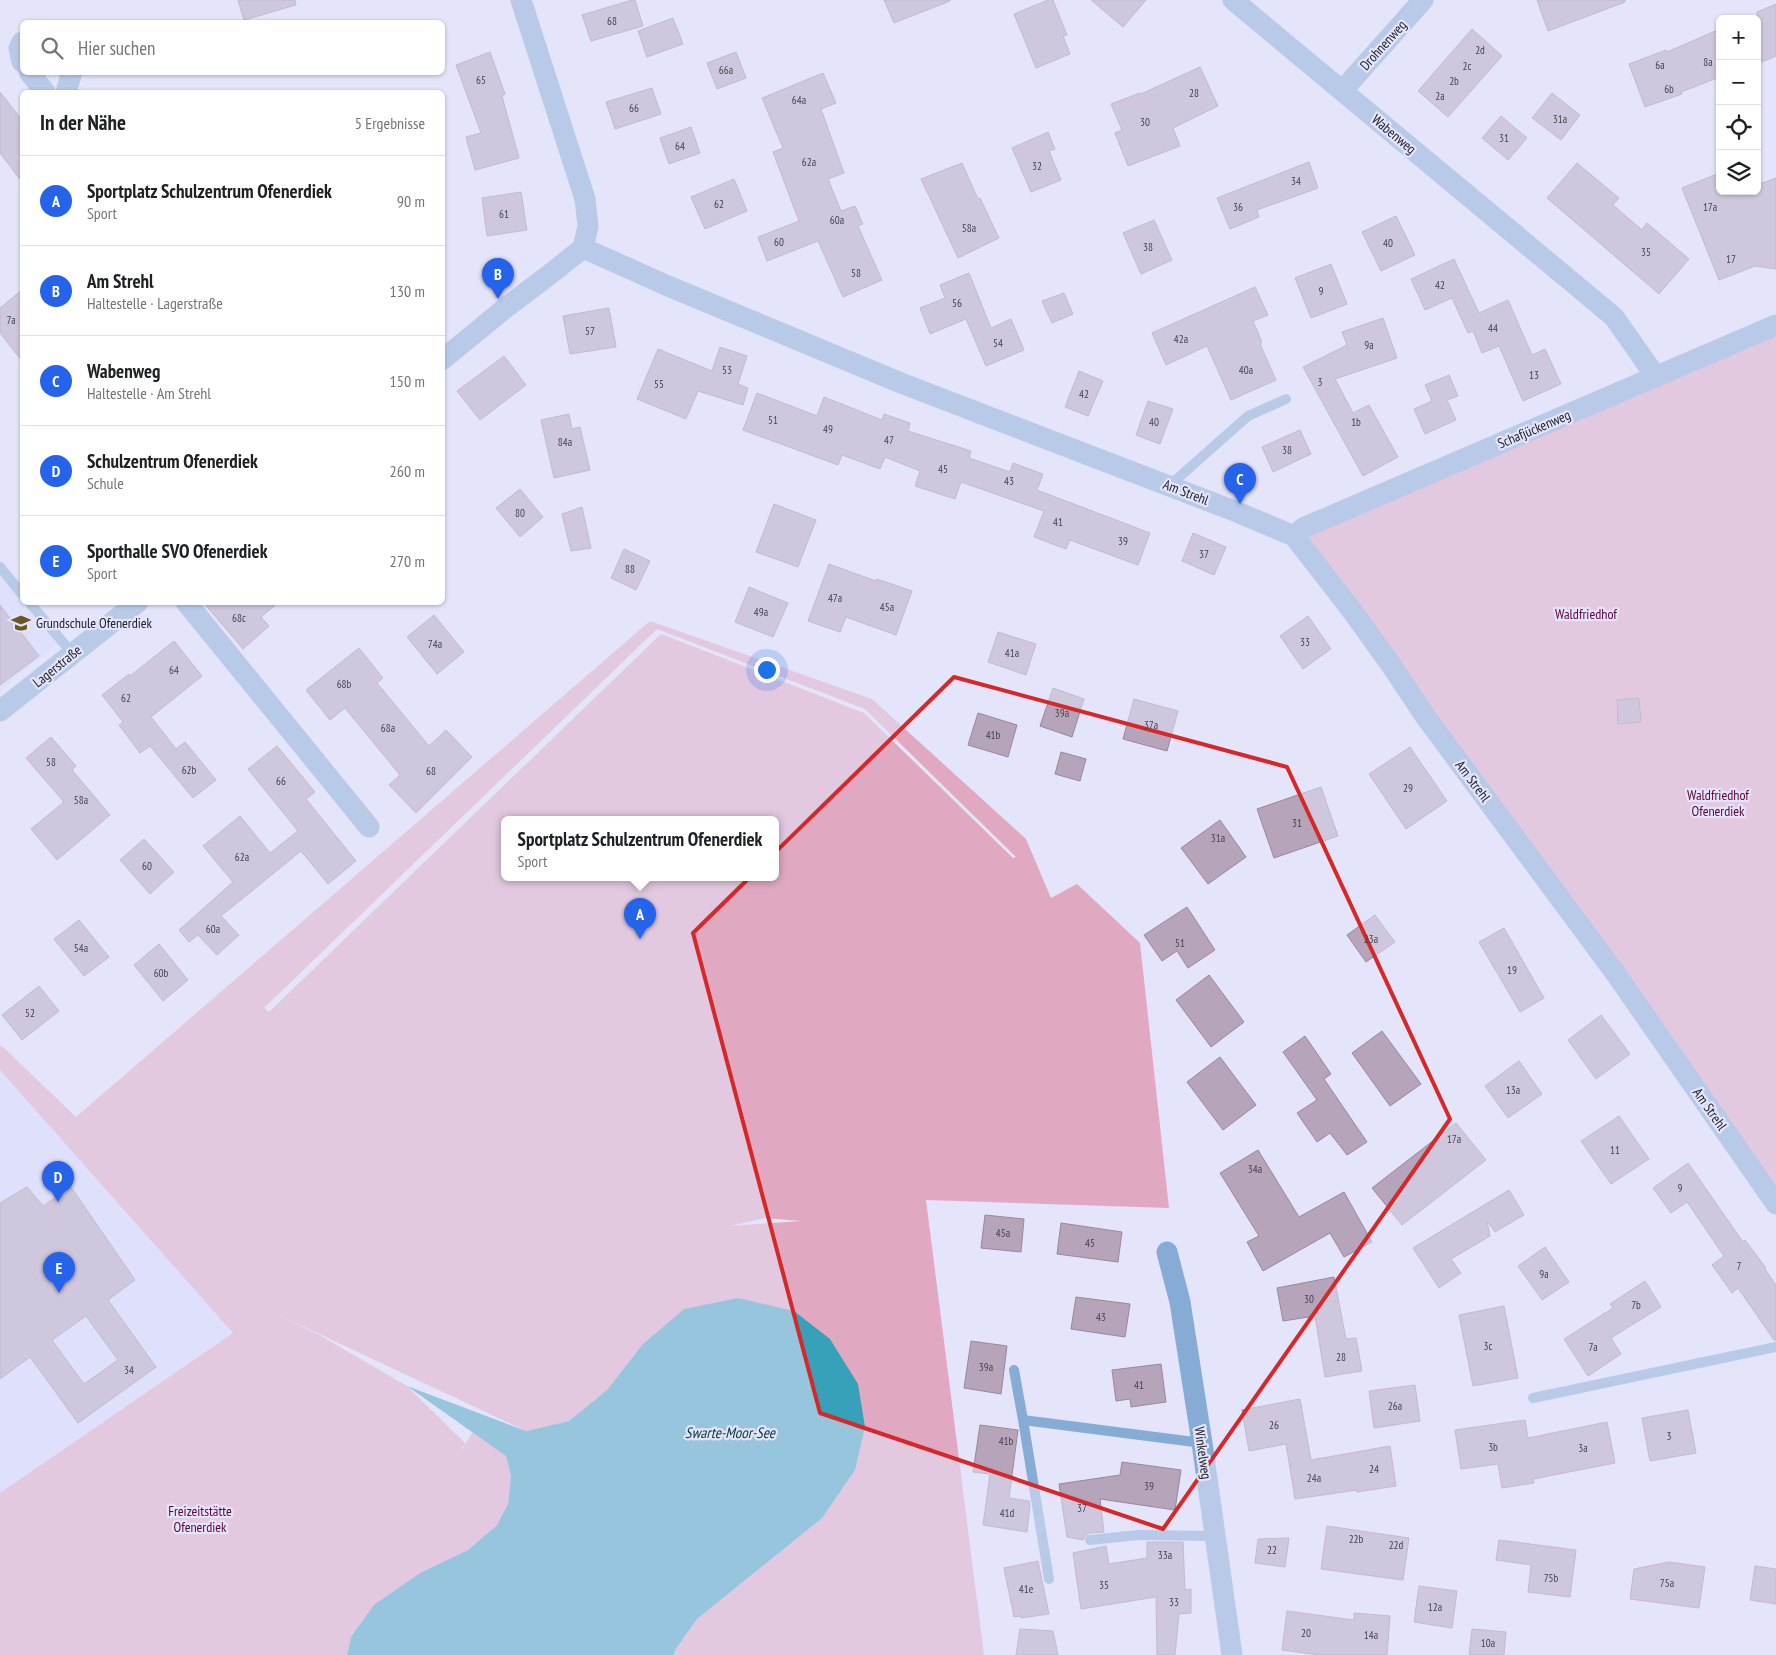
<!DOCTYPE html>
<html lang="de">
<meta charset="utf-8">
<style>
body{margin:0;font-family:"PT Sans Narrow",sans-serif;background:#f6f6f6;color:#202124}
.controls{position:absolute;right:15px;top:15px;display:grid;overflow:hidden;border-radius:8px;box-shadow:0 1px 4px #0004}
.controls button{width:45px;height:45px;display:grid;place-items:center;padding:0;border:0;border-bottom:1px solid #e0e0e0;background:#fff;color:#202124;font:25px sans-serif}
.you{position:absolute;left:766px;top:669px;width:18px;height:18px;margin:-12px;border:4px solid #fff;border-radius:50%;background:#1a73e8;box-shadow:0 0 0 8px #1a73e833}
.badge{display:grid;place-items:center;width:32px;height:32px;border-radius:50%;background:#2563eb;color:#fff;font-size:16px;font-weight:700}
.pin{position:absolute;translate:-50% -41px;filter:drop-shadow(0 1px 2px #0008)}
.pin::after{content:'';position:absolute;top:26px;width:18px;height:15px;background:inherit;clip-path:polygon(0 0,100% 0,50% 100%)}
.popup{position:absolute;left:501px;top:816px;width:278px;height:65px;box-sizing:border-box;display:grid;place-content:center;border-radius:8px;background:#fff;filter:drop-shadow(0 1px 4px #0005);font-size:16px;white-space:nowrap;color:#757577}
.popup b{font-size:19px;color:#202124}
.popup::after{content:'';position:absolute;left:50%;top:100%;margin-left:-10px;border:10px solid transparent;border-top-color:#fff}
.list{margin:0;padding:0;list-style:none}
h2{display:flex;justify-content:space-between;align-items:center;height:65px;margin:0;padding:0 20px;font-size:21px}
h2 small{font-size:16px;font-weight:400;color:#757577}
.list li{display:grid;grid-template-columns:32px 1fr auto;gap:15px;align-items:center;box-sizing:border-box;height:90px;padding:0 20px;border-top:1px solid #e0e0e0}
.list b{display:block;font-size:19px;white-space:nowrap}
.list p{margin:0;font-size:16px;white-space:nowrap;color:#757577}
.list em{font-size:16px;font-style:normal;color:#757577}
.icon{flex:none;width:28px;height:28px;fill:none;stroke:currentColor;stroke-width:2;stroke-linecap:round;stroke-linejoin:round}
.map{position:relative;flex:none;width:1776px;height:1655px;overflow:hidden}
.search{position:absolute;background:#fff;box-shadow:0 1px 4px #0004;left:20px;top:20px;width:425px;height:55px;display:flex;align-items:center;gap:12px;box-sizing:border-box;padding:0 18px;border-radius:8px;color:#757577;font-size:19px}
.panel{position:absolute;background:#fff;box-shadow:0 1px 4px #0004;left:20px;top:90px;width:425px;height:515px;border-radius:8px}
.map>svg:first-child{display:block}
.built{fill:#dadbfd}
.green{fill:#e1a9c1;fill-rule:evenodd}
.water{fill:#38a1ba}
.building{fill:#b5a4ba;stroke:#98889d;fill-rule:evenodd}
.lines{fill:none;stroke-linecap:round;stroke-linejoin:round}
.lane{stroke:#86acd5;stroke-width:10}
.street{stroke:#86acd5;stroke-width:21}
.marked{fill:none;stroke:#d62828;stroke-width:4;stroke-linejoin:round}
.labels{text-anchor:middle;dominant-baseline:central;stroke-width:4.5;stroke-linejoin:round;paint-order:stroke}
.number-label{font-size:11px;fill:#464250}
.street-label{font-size:14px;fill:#21222c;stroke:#e4e4fa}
.park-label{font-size:14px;fill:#60043b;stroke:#e4e4fa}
.poi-label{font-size:14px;fill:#21222c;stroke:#e4e4fa;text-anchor:start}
.water-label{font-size:15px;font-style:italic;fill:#053741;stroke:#e4e4fa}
</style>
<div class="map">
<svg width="1776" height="1655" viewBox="0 0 1776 1655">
<rect width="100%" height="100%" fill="#e4e4fa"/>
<path class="built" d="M0 570 22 598V602L26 603 58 643 0 690Z
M0 1070 233 1333 0 1493Z"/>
<path class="green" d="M1776 325V1204L1305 543 1303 528Z
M650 621 872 699 1026 839 1051 898 1077 884 1140 943 1169 1208 926 1200 984 1655H674L675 1650 697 1619 744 1580 642 1345 607 1390 569 1421 526 1431 279 1315 321 1336 407 1386 465 1443 458 1456 476 1427 506 1456 511 1476 508 1504 497 1525 468 1550 420 1573 351 1637 347 1655H0V1493L233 1333 0 1070V1046L3 1047 76 1117ZM657 629 865 709 1016 857 1013 858 864 713 661 634 269 1012 264 1008ZM505 820H775V878H505ZM765 1218 801 1221 730 1226Z"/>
<path class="water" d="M738 1298 794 1311 830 1339 858 1384 865 1427 855 1470 822 1518 697 1619 675 1650 674 1655H347L351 1637 374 1605 420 1573 468 1550 497 1525 508 1504 511 1476 506 1456 407 1386 526 1431 569 1421 607 1390 642 1345 684 1309Z"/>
<path class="building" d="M238 0H295L296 5 244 20Z
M632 0H635L643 26 591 41 582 15Z
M884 0H950V1L894 23Z
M1048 0H1053L1067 35 1063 36 1070 54 1036 68 1014 14Z
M1091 0H1146L1123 27Z
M1537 0H1625V2L1548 31Z
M1776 4V56L1757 64V12Z
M673 18 683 44 647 57 638 31Z
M1472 29 1502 56 1448 117 1418 91Z
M1720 29V77L1681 92 1682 94 1645 107 1629 64 1666 50 1667 52Z
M490 52 505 94 502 96 519 158 475 170 466 137 481 133 456 65Z
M736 52 746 78 717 89 707 63Z
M1200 67 1218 106 1173 128 1180 146 1128 166 1115 133 1122 130 1111 104 1140 93 1141 94Z
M823 73 836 103 821 109 844 173 828 179 841 211 855 206 863 224 858 226 882 280 843 297 818 241 767 261 758 237 799 221 773 152 783 148 762 98Z
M652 88 661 114 615 129 606 102Z
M0 92 22 120V182L0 153Z
M1552 93 1580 115 1561 140 1532 118Z
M1501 116 1527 138 1508 160 1482 138Z
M691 127 700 153 669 164 660 138Z
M1048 132 1055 149 1049 151 1061 180 1031 192 1012 148Z
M1309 162 1318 188 1257 210 1259 217 1230 229 1217 198Z
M962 163 978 199 980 198 999 238 958 258 921 179Z
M1577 163 1619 198 1613 205 1628 218 1642 230 1647 223 1689 259 1659 294 1547 198Z
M1717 174 1720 180V191H1757V185L1776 178V269L1755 266 1719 280 1682 188Z
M734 179 747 211 705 229 691 197Z
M521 192 527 230 487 236 482 198Z
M1396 216 1415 255 1381 271 1362 232Z
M1154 220 1172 260 1141 274 1123 233Z
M1454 259 1479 313 1508 300 1532 355 1545 349 1561 384 1523 401 1499 346 1482 353 1473 331 1468 333 1452 298 1425 310 1411 279Z
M1331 264 1347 304 1311 318 1295 278Z
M969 273 991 328 1011 319 1024 350 986 366 966 319 930 334 920 308 945 298 940 285Z
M1255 287 1268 315 1253 321 1262 342 1260 344 1276 380 1231 400 1207 346 1166 365 1152 333Z
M22 290V361L0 333V308Z
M1064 293 1073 314 1052 323 1042 301Z
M609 308 616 347 570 354 563 316Z
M1383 318 1397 358 1335 379 1353 413 1369 405 1398 457 1363 476 1303 367 1347 345 1342 332Z
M720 347 747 356 738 384 748 388 743 405 698 391 686 419 637 399 658 349 712 371Z
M504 356 526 385 480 420 457 391Z
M1079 371 1103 381 1088 416 1065 407Z
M1449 375 1458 396 1447 400 1456 420 1425 434 1414 409 1432 401 1425 385Z
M757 393 817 416 824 397 882 420 884 414 910 423 908 431 971 451 969 458 1010 472 1013 463 1043 474 1037 490 1150 533 1138 565 1070 540 1066 549 1034 537 1044 511 961 482 955 499 915 486 920 471 885 457 880 469 842 455 838 465 743 430Z
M1148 401 1173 409 1160 444 1136 435Z
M569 414 572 429 580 427 590 470 554 478 541 420Z
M1300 430 1311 454 1273 472 1262 447Z
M520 489 543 517 520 537 496 508Z
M774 504 816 520 798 567 756 552Z
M582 507 591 548 571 551 562 514Z
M1193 533 1226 547 1214 575 1182 561Z
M624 549 650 561 636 590 611 578Z
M829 564 876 581 877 579 912 591 896 635 846 617 840 632 808 621Z
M749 587 788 603 773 637 735 622Z
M203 602H279L261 617 269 626 243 649Z
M0 605 39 656 0 685Z
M434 615 464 652 437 674 407 637Z
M1308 616 1331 649 1303 669 1280 636Z
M998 632 1036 644 1026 675 988 662Z
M174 641 202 676 151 717 176 749 185 742 216 780 193 798 150 746 140 753 119 725 123 722 102 695 129 674 130 676Z
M359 648 383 678 377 683 429 746 446 730 472 757 416 813 389 785 400 775 345 708 330 720 306 690Z
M1053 688 1084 699 1072 737 1040 726Z
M1639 698 1641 722 1618 724 1617 700Z
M1134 699 1178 711 1167 751 1123 739Z
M978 713 1017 725 1008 757 968 745Z
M51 737 76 766 72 770 110 815 57 860 31 829 64 802 26 758Z
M277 746 315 792 306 799 356 861 328 884 301 851 221 916 239 935 217 955 198 935 189 942 179 930 233 882 203 846 240 816 270 853 298 831 248 769Z
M1410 747 1447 801 1406 829 1369 774Z
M1061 752 1086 759 1080 781 1055 774Z
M1321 787 1338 836 1274 858 1257 809Z
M1220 820 1246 857 1208 884 1181 848Z
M144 839 174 872 150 894 120 860Z
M1187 907 1215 950 1188 968 1177 951 1162 961 1144 935Z
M1375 915 1395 942 1366 962 1347 935Z
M79 920 109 957 84 976 54 939Z
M1504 928 1544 998 1520 1012 1479 942Z
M159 944 188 980 163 1001 134 965Z
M1209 975 1244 1022 1211 1047 1176 1000Z
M39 986 59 1011 22 1040 2 1015Z
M1601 1015 1630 1054 1596 1079 1568 1040Z
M1382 1031 1421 1084 1390 1106 1352 1053Z
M1305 1036 1331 1074 1324 1079 1367 1142 1347 1155 1330 1133 1317 1142 1297 1113 1317 1100 1283 1052Z
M1220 1057 1256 1105 1223 1130 1187 1082Z
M1519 1061 1542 1094 1508 1118 1485 1086Z
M1619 1116 1649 1159 1611 1184 1581 1141Z
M1456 1123 1486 1160 1402 1225 1372 1188Z
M1258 1150 1299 1217 1344 1192 1372 1242 1344 1257 1330 1233 1263 1271 1247 1242 1259 1236 1220 1173Z
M1688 1163 1743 1242 1745 1240 1766 1268 1765 1269 1776 1285V1340H1774L1738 1288 1732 1293 1712 1265 1724 1256 1687 1202 1671 1213 1653 1188Z
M27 1187 43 1206 71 1187 135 1280 108 1300 156 1367 78 1423 30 1357 0 1379V1203ZM86 1316 118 1360 84 1384 52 1340Z
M1509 1190 1524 1215 1495 1232 1487 1221 1490 1236 1451 1259 1461 1273 1439 1288 1413 1248Z
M985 1215 1024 1219 1021 1252 981 1248Z
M1061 1223 1122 1232 1118 1262 1057 1254Z
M1545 1247 1569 1282 1542 1300 1518 1266Z
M1334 1277 1346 1339 1356 1338 1362 1371 1325 1377 1315 1316 1283 1321 1277 1288Z
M1645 1281 1661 1307 1611 1338 1621 1354 1588 1376 1564 1339 1613 1308 1610 1304Z
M1076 1297 1130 1304 1125 1337 1071 1329Z
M1504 1306 1518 1378 1473 1386 1459 1315Z
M971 1341 1007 1346 1001 1394 964 1388Z
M1161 1364 1166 1402 1131 1407 1130 1399 1116 1401 1112 1370Z
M1415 1385 1420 1421 1374 1428 1369 1391Z
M1300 1399 1311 1460 1390 1446 1396 1486 1357 1492V1490L1295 1499 1286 1444 1249 1451 1242 1410Z
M1688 1410 1696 1453 1650 1461 1642 1418Z
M1525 1420 1528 1438 1607 1422 1615 1463 1533 1479 1534 1483 1502 1488 1498 1464 1461 1469 1455 1430Z
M980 1425 1018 1430 1009 1498 1029 1501 1030 1506 1027 1532 983 1525 990 1474 973 1472Z
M1122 1462 1181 1470 1175 1510 1100 1499 1104 1532 1089 1533 1086 1535 1083 1540 1067 1537 1059 1484 1120 1475Z
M1327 1526 1409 1538 1403 1580 1321 1569Z
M1289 1538 1285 1567 1255 1563 1258 1539Z
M1499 1540 1576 1550 1570 1597 1528 1592 1531 1565 1496 1560Z
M1147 1542H1183L1185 1590 1191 1589V1613L1179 1614 1175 1655H1157L1156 1597 1081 1609 1073 1553 1106 1546 1109 1564 1147 1558Z
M1038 1561 1049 1614 1021 1618 1022 1616 1014 1617 1004 1568Z
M1669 1562 1705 1567 1699 1608 1630 1599 1634 1569Z
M1755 1566 1776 1569V1604L1750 1600Z
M1419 1586 1457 1591 1452 1628 1414 1622Z
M1287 1611 1354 1620V1613L1390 1616 1387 1655H1319L1282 1650Z
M1020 1629 1053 1631 1058 1655H1016Z
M1472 1629 1506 1632 1504 1655H1469Z"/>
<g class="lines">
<path class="lane" d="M1169 486 1248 416 1286 399
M0 567 22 594
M29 602 72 653
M1014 1370 1023 1420
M1533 1398 1776 1347
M1090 1540 1138 1535 1215 1536
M1049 1579 1023 1420 1202 1443"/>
<path class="street" d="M521 0 585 199 588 226 583 248
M1233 0 1614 317 1656 377
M22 42 19 48 22 62
M29 72 45 92
M1342 91 1423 0
M66 92 72 72
M583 248 668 286 901 383 1237 512 1294 536 1350 608 1389 662 1425 716 1616 974 1776 1204
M442 360 504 309 549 275 583 248
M1294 536 1303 528 1776 325
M186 602 369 827
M0 711 138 602
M1167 1252 1180 1302 1202 1443 1232 1655"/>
</g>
<path d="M0 0H1776V1655H0ZM954 677 1287 767 1450 1119 1163 1529 820 1413 693 933Z" fill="#e4e4fa" fill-opacity=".55" fill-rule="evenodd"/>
<path class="marked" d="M954 677 1287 767 1450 1119 1163 1529 820 1413 693 933Z"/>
<defs>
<g id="school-bare" transform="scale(1.5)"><path d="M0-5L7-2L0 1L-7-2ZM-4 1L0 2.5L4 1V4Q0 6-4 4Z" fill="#675825" stroke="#e4e4fa" stroke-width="2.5" paint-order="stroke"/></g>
</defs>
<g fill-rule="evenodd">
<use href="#school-bare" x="21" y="623"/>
</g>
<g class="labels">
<g class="number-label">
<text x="612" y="21">68</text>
<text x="1480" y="50">2d</text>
<text x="1708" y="62">8a</text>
<text x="1660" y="65">6a</text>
<text x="1467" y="66">2c</text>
<text x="726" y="70">66a</text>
<text x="481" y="80">65</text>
<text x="1454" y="81">2b</text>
<text x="1669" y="89">6b</text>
<text x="1194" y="93">28</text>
<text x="1440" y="96">2a</text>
<text x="799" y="100">64a</text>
<text x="634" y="108">66</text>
<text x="1560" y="119">31a</text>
<text x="1145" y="122">30</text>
<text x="1504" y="138">31</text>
<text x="680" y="146">64</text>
<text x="809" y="162">62a</text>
<text x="1037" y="166">32</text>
<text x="1296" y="181">34</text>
<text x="719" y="204">62</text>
<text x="1238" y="207">36</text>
<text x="1710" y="207">17a</text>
<text x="504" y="214">61</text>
<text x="837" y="220">60a</text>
<text x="969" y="228">58a</text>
<text x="779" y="242">60</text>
<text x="1388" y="243">40</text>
<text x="1148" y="247">38</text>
<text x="1646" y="252">35</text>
<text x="1731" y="259">17</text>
<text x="856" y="273">58</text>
<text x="1440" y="285">42</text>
<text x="1321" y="291">9</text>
<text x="957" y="303">56</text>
<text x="11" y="320">7a</text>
<text x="1493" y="328">44</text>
<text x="590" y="331">57</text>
<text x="1181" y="339">42a</text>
<text x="998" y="343">54</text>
<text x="1369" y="345">9a</text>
<text x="727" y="370">53</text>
<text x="1246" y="370">40a</text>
<text x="1534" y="375">13</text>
<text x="1320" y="382">3</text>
<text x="659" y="384">55</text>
<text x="1084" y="394">42</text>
<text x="773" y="420">51</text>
<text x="1154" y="422">40</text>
<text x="1356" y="422">1b</text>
<text x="828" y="429">49</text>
<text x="889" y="440">47</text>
<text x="565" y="442">84a</text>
<text x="1287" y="450">38</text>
<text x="943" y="469">45</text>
<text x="1009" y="481">43</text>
<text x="520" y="513">80</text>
<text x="1058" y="522">41</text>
<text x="1123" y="541">39</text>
<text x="1204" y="554">37</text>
<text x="630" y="569">88</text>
<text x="835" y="598">47a</text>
<text x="887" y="607">45a</text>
<text x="761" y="612">49a</text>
<text x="239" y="618">68c</text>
<text x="1305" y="642">33</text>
<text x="435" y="644">74a</text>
<text x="1012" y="653">41a</text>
<text x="174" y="670">64</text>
<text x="344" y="684">68b</text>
<text x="126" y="698">62</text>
<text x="1062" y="713">39a</text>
<text x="1151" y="725">37a</text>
<text x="388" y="728">68a</text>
<text x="993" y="735">41b</text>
<text x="51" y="762">58</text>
<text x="189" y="770">62b</text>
<text x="431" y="771">68</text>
<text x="281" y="781">66</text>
<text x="1408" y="788">29</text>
<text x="81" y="800">58a</text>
<text x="1297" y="823">31</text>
<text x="1218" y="838">31a</text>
<text x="242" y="857">62a</text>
<text x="147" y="866">60</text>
<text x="213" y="929">60a</text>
<text x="1371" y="939">23a</text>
<text x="1180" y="943">51</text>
<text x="81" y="948">54a</text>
<text x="1512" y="970">19</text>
<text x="161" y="973">60b</text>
<text x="30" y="1013">52</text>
<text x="1513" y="1090">13a</text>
<text x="1454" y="1139">17a</text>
<text x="1615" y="1150">11</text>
<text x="1255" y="1169">34a</text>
<text x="1680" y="1188">9</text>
<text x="1003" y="1233">45a</text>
<text x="1090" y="1243">45</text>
<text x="1739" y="1266">7</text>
<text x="1544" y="1274">9a</text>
<text x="1309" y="1299">30</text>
<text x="1636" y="1305">7b</text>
<text x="1101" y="1317">43</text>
<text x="1488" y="1346">3c</text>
<text x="1593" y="1347">7a</text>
<text x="1341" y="1357">28</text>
<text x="986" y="1367">39a</text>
<text x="129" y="1370">34</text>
<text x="1139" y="1385">41</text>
<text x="1395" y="1406">26a</text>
<text x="1274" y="1425">26</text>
<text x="1669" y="1436">3</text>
<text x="1006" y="1441">41b</text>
<text x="1493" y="1447">3b</text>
<text x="1583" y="1448">3a</text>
<text x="1374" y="1469">24</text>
<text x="1314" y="1478">24a</text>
<text x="1149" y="1486">39</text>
<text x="1082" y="1508">37</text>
<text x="1007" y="1513">41d</text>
<text x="1356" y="1539">22b</text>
<text x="1396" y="1545">22d</text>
<text x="1272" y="1550">22</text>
<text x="1165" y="1555">33a</text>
<text x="1551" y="1578">75b</text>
<text x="1667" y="1583">75a</text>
<text x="1104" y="1585">35</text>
<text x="1026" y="1589">41e</text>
<text x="1174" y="1602">33</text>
<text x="1435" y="1607">12a</text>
<text x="1306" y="1633">20</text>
<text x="1371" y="1635">14a</text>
<text x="1488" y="1643">10a</text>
</g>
<g class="street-label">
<text transform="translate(1383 45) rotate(-48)">Drohnenweg</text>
<text transform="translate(1394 134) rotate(40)">Wabenweg</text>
<text transform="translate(1534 429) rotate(-23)">Schafjückenweg</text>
<text transform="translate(1186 492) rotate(21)">Am Strehl</text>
<text transform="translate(57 666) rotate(-39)">Lagerstraße</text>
<text transform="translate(1473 781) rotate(53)">Am Strehl</text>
<text transform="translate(1710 1109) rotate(55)">Am Strehl</text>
<text transform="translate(1203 1453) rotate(82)">Winkelweg</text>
</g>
<g class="park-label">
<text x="1586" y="614">Waldfriedhof</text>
<text x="1718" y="795">Waldfriedhof<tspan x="1718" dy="16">Ofenerdiek</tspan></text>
<text x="200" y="1511">Freizeitstätte<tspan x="200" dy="16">Ofenerdiek</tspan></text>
</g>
<g class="poi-label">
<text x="36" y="623">Grundschule Ofenerdiek</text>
</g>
<g class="water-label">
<text x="730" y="1432">Swarte-Moor-See</text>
</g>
</g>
</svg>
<div class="controls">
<button>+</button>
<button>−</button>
<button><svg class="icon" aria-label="locate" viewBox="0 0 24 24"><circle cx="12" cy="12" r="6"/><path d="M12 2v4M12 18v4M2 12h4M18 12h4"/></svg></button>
<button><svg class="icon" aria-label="layers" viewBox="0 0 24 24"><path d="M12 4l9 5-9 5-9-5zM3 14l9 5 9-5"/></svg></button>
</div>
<div class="you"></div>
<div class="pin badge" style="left:640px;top:939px">A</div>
<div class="popup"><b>Sportplatz Schulzentrum Ofenerdiek</b>Sport</div>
<div class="pin badge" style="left:498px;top:299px">B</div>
<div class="pin badge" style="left:1240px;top:504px">C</div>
<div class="pin badge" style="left:58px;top:1202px">D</div>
<div class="pin badge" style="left:59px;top:1293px">E</div>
<div class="search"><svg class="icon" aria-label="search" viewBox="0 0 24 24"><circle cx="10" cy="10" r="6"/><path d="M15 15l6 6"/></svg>Hier suchen</div>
<section class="panel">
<h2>In der Nähe<small>5 Ergebnisse</small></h2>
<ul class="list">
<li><span class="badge">A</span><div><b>Sportplatz Schulzentrum Ofenerdiek</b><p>Sport</p></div><em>90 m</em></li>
<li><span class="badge">B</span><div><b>Am Strehl</b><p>Haltestelle · Lagerstraße</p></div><em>130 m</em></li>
<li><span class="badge">C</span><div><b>Wabenweg</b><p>Haltestelle · Am Strehl</p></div><em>150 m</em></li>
<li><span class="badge">D</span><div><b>Schulzentrum Ofenerdiek</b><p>Schule</p></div><em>260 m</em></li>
<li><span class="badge">E</span><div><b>Sporthalle SVO Ofenerdiek</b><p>Sport</p></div><em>270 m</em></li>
</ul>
</section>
</div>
